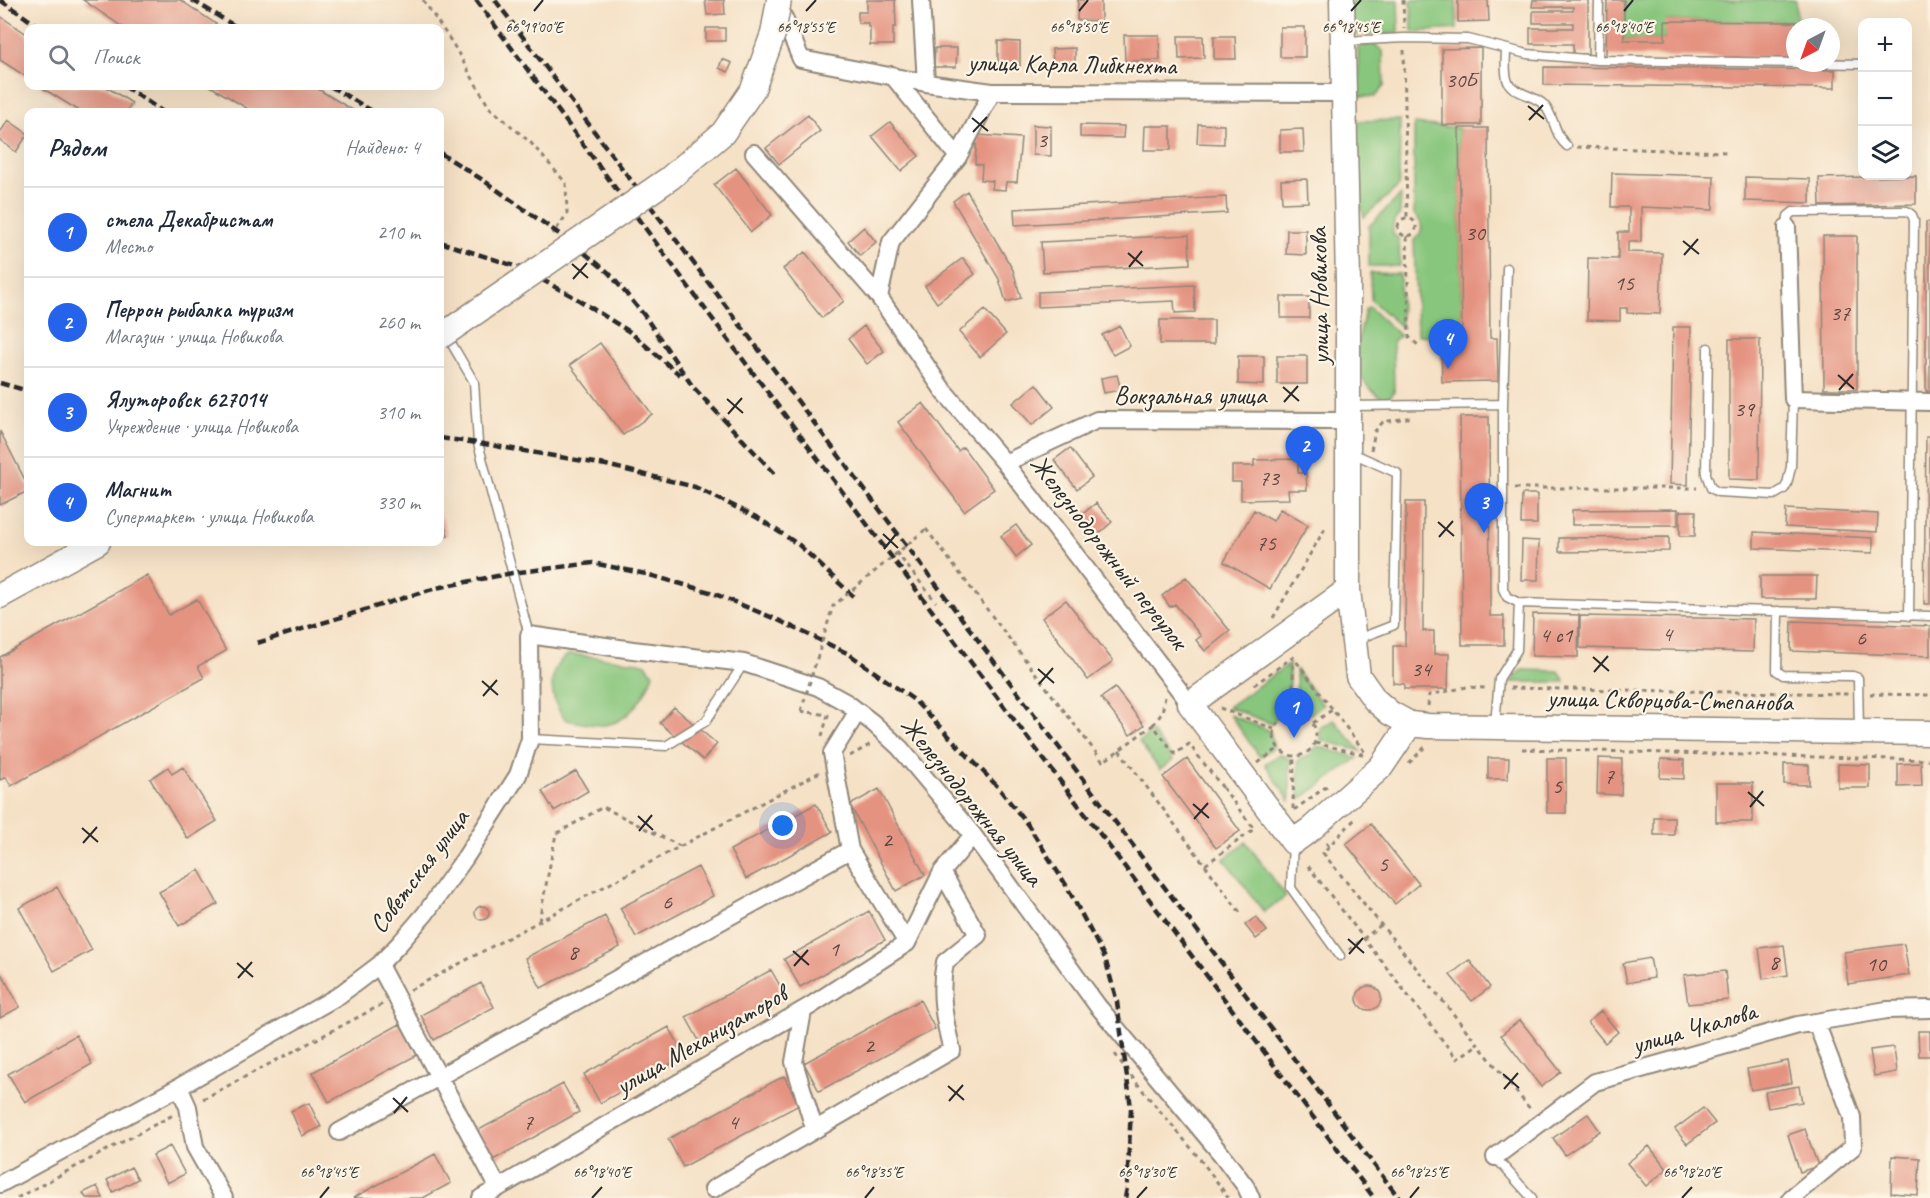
<!DOCTYPE html>
<html lang="ru">
<meta charset="utf-8">
<style>
body{margin:0;font-family:Caveat,sans-serif;background:#f6f6f7;color:#1f2937}
.controls{position:absolute;right:18px;top:18px;display:grid;overflow:hidden;border-radius:12px;box-shadow:0 6px 24px #0002}
.controls button{width:54px;height:54px;display:grid;place-items:center;padding:0;border:0;border-bottom:2px solid #e0e1e3;background:#fff;color:#1f2937;font:30px sans-serif}
.compass{position:absolute;left:1786px;top:18px;width:54px;height:54px;border-radius:50%;background:#fff;box-shadow:0 6px 24px #0002;rotate:221deg}
.you{position:absolute;left:783px;top:826px;width:21px;height:21px;margin:-15px;border:4px solid #fff;border-radius:50%;background:#1a73e8;box-shadow:0 0 0 9px #1a73e833}
.badge{display:grid;place-items:center;width:39px;height:39px;border-radius:50%;background:#2563eb;color:#fff;font-size:20px;font-weight:700}
.pin{position:absolute;translate:-50% -50px;filter:drop-shadow(0 2px 3px #0008)}
.pin::after{content:'';position:absolute;top:32px;width:21px;height:18px;background:inherit;clip-path:polygon(0 0,100% 0,50% 100%)}
.list{margin:0;padding:0;list-style:none}
h2{display:flex;justify-content:space-between;align-items:center;height:78px;margin:0;padding:0 24px;font-size:26px}
h2 small{font-size:20px;font-weight:400;color:#747a83}
.list li{display:grid;grid-template-columns:39px 1fr auto;gap:18px;align-items:center;box-sizing:border-box;height:90px;padding:0 24px;border-top:2px solid #e0e1e3}
.list b{display:block;font-size:22px;white-space:nowrap}
.list p{margin:0;font-size:20px;white-space:nowrap;color:#747a83}
.list em{font-size:20px;font-style:normal;color:#747a83}
.icon{flex:none;width:33px;height:33px;fill:none;stroke:currentColor;stroke-width:2;stroke-linecap:round;stroke-linejoin:round}
.map{position:relative;flex:none;width:1930px;height:1198px;overflow:hidden}
.search{position:absolute;background:#fff;box-shadow:0 6px 24px #0002;left:24px;top:24px;width:420px;height:66px;display:flex;align-items:center;gap:15px;box-sizing:border-box;padding:0 21px;border-radius:12px;color:#747a83;font-size:22px}
.panel{position:absolute;background:#fff;box-shadow:0 6px 24px #0002;left:24px;top:108px;width:420px;height:438px;border-radius:12px}
.map>svg:first-child{display:block}
.green{fill:#88c67d;stroke:#5a7854;stroke-width:1.5}
.building{fill:#e59381}
.lines{fill:none;stroke-linecap:round;stroke-linejoin:round}
.lane-casing{stroke:#908678;stroke-width:11}
.street-casing{stroke:#908678;stroke-width:20}
.secondary-casing{stroke:#908678;stroke-width:27}
.path{stroke:#908678;stroke-width:3;stroke-dasharray:4.5 4.5;stroke-linecap:butt}
.lane{stroke:#fff;stroke-width:8}
.street{stroke:#fff;stroke-width:16}
.secondary{stroke:#fff;stroke-width:24}
.rail{stroke:#2b2b2b;stroke-width:4.5;stroke-dasharray:9 4.5;stroke-linecap:butt}
.secondary-bridge-casing{stroke:#908678;stroke-width:27;stroke-linecap:butt}
.path-bridge{stroke:#908678;stroke-width:3;stroke-dasharray:4.5 4.5;stroke-linecap:butt}
.secondary-bridge{stroke:#fff;stroke-width:24}
.ticks{fill:none;stroke:#2b2b2b;stroke-width:2}
.labels{text-anchor:middle;dominant-baseline:central;stroke-width:4.5;stroke-linejoin:round;paint-order:stroke}
.number-label{font-size:22px;fill:#5a4540}
.street-label{font-size:26px;fill:#2b2b2b;stroke:#fcf5e5}
.ticks-label{font-size:15px;text-anchor:middle;fill:#2b2b2b;stroke:#fcf5e5;stroke-width:4.5;stroke-linejoin:round;paint-order:stroke}
</style>
<div class="map">
<svg width="1930" height="1198" viewBox="0 0 1930 1198">
<rect width="100%" height="100%" fill="#fcf5e5"/>
<filter id="ink" filterUnits="userSpaceOnUse"><feTurbulence type="fractalNoise" baseFrequency=".0167" numOctaves="2"/><feDisplacementMap in="SourceGraphic" scale="12" xChannelSelector="R" yChannelSelector="G"/><feConvolveMatrix kernelMatrix="1 2 1 2 8 2 1 2 1" color-interpolation-filters="sRGB"/></filter>
<filter id="wash" filterUnits="userSpaceOnUse"><feTurbulence type="fractalNoise" baseFrequency=".008" numOctaves="4" result="noise"/><feDisplacementMap in="SourceGraphic" scale="24" xChannelSelector="R" yChannelSelector="G"/><feGaussianBlur stdDeviation="1.35" result="paint"/><feColorMatrix in="noise" values="0 0 0 0 0 0 0 0 0 0 0 0 0 0 0 0 0 1.4 0 .05"/><feComposite in="paint" operator="in"/></filter>
<g filter="url(#wash)">
<rect width="100%" height="100%" fill="#f5e1c6"/>
<path class="green" d="M1351 0H1398L1399 34 1351 35Z
M1411 0H1456L1457 29 1412 32Z
M1624 0H1796L1797 22 1666 21 1665 40H1624Z
M1374 44 1383 51 1384 86 1375 97 1359 96 1358 46Z
M1400 120 1399 186 1364 217 1354 182 1355 121Z
M1414 124 1459 128 1462 338 1417 335 1414 240C1424 232 1424 223 1414 214Z
M1401 195 1400 214C1393 221 1392 224 1393 234L1399 239 1400 266H1369V226Z
M1370 273 1400 274 1401 327 1371 300Z
M1369 307 1400 336 1393 341 1394 391 1390 397 1382 398C1344 373 1358 347 1365 310Z
M570 654 639 662 646 664 653 674C646 695 628 724 603 725 591 725 578 722 566 720 549 701 545 667 570 654Z
M1289 664V710L1279 716 1272 724 1228 707Z
M1296 670 1323 705 1310 714 1297 709Z
M1522 670 1559 671 1565 682H1511Z
M1230 715 1270 731 1274 747 1260 757Z
M1334 720 1361 751 1321 740 1320 728Z
M1152 732 1173 760 1160 770 1139 742Z
M1317 746 1358 758 1299 800 1298 760 1309 756Z
M1279 754 1290 759V801L1265 764Z
M1246 842 1286 896 1264 912 1224 859Z"/>
<g id="blocks">
<path class="building" d="M83 0H180L222 28H124Z
M705 0H724L725 14 707 15Z
M867 0H895L896 27H893V45H870V27H868V23H858V12H867Z
M1078 0H1101V21L1077 20Z
M1458 0H1488L1489 21 1458 22Z
M1533 0H1588V54H1573V44H1530V28H1573V23H1533V11H1573V7H1532Z
M1607 0H1624V40H1665V21L1797 22V27H1795V58L1606 56Z
M0 16 28 35V78L0 60Z
M1280 27H1305V57H1280Z
M706 28H725V41H706Z
M1124 35H1159L1160 60 1125 61Z
M1178 36H1203L1204 58 1179 59Z
M1214 36H1235L1236 59H1214Z
M998 41 1020 42V66H998Z
M935 48H957L956 67H934Z
M1075 48V63H1053L1052 49Z
M1481 48V125H1442V49Z
M722 59 732 63 728 72 719 68Z
M1544 67 1835 70V88L1544 85Z
M39 86H105L132 103 126 112H81Z
M210 86H313L356 112H253Z
M808 115 820 131 779 164 766 148Z
M8 120 28 134 16 152 0 140V133Z
M890 122 919 156 901 171 872 136Z
M1198 124 1224 125V144L1197 143Z
M1033 125 1051 126V156L1033 155Z
M1080 125 1124 126 1123 138 1080 137Z
M1145 126H1171V150H1144Z
M1459 128H1488L1490 338H1497L1498 381 1442 382 1441 338H1462Z
M1303 129 1304 152H1280V130Z
M977 135 1021 138 1017 182H1006L1005 190 992 189 993 181 981 180 982 165 975 164Z
M736 168 772 215 751 232 714 185Z
M1612 173 1714 176 1713 210 1641 207V242H1628V252L1662 253 1660 314 1627 313V308H1620V321L1587 320 1588 258 1618 259V232H1629V207H1611Z
M1916 176V204L1820 206 1819 178Z
M1745 177 1810 179V203L1745 201Z
M1307 179 1308 202 1282 203 1281 180Z
M967 191 1013 270 1021 298 1006 302 999 279 953 201Z
M1226 197 1227 213 1015 225 1014 209Z
M1926 222H1930V391H1926Z
M864 227 876 242 860 256 848 241Z
M1287 230H1306V255L1286 254Z
M1189 235 1190 264 1043 272 1041 242Z
M1823 236H1857V389H1824Z
M805 252 844 301 822 318 783 269Z
M963 258 975 274 937 303 925 286Z
M1194 285 1195 312 1175 313 1174 301 1038 307V292Z
M1281 297H1309V318H1281Z
M985 310 1006 334 980 357 959 332Z
M1160 320H1214V344H1160Z
M864 326 884 351 867 364 848 339Z
M1120 326 1130 346 1113 355 1102 335Z
M1673 327H1691L1688 485 1670 484Z
M1729 339H1760L1759 480 1729 479Z
M600 343 652 414 623 435 570 365Z
M1238 356H1264V385L1238 384Z
M1277 356H1307V384H1277Z
M1117 375 1121 390 1104 393 1101 378Z
M1036 384 1054 407 1032 425 1013 403Z
M923 403 958 451 963 447 994 489 964 511 898 422Z
M1460 417H1489L1490 616H1504V645H1462Z
M0 431 28 486V491L0 505Z
M1926 437H1930V604H1924Z
M1070 448 1092 477 1077 489 1054 460Z
M1298 459V473H1306L1307 490H1288L1289 499 1241 500V482H1232V466H1254V460Z
M1522 494H1537V524H1521Z
M1406 502H1424L1423 631H1434V654H1449L1448 689H1404V684L1393 683V646H1405Z
M1096 503 1112 522 1095 537 1078 518Z
M1280 509 1308 525 1270 589 1224 562 1254 510 1273 521Z
M1678 509V525H1572V510Z
M1786 509 1878 514 1877 532 1785 527Z
M1680 511H1696L1695 536H1680Z
M440 513 448 535 440 538Z
M1016 525 1031 545 1016 557 1001 536Z
M1754 532 1873 538V553L1754 548Z
M1669 537V551L1559 552V538Z
M1522 540 1539 541 1538 580H1521Z
M147 575 169 615 197 599 226 651 198 666 204 678 11 786 6 777 0 780V657Z
M1760 576H1817L1816 599H1760Z
M1186 577 1230 631 1205 651 1196 640 1201 636 1175 604 1170 607 1162 596Z
M1066 600 1113 661 1088 680 1042 618Z
M1533 614 1579 615 1578 657 1532 656Z
M1580 616 1754 619 1753 652 1580 648Z
M1792 621 1930 626V656L1791 651Z
M1115 688 1144 725 1130 735 1101 698Z
M674 707 717 744 703 760 660 723Z
M1488 758H1509L1508 779H1488Z
M1547 758H1566V813H1547Z
M1598 758 1622 759 1621 795 1597 794Z
M1187 759 1240 831 1216 848 1163 777Z
M1661 759 1684 760V779L1660 778Z
M1921 763 1922 786 1898 787V764Z
M1784 764 1809 765V785L1784 784Z
M1838 764 1870 765V788H1838Z
M168 767 172 774 183 767 217 821 188 839 150 779Z
M576 771 588 791 554 811 542 791Z
M1716 783H1753V822H1716Z
M879 789 925 875 896 891 850 805Z
M816 804 832 832 746 879 730 850Z
M1654 817H1674V835H1654Z
M1371 824 1419 884 1395 904 1346 844Z
M698 867 713 896 636 937 620 908Z
M199 870 218 904 179 926 159 892Z
M57 887 92 950 54 971 19 908Z
M475 913a7 7 0 1 1 14 0a7 7 0 1 1-14 0Z
M869 911 885 940 800 987 784 959Z
M605 916 620 947 541 988 525 958Z
M1256 917 1267 931 1256 939 1245 925Z
M1904 944 1909 975 1848 984 1844 952Z
M1784 945 1788 975 1763 979 1759 948Z
M1650 958 1654 978 1627 983 1623 963Z
M1469 960 1490 987 1472 1001 1450 975Z
M771 970 787 998 702 1046 686 1017Z
M0 971 20 1007 0 1018Z
M1725 971 1728 1000 1688 1004 1684 975Z
M481 983 494 1007 434 1040 421 1015Z
M1357 998a12 12 0 1 1 24 0a12 12 0 1 1-24 0Z
M920 1000 935 1029 819 1091 804 1063Z
M1601 1011 1618 1032 1605 1043 1588 1022Z
M1520 1020 1561 1072 1541 1087 1501 1035Z
M400 1024 417 1055 329 1102 313 1072Z
M669 1027 685 1056 600 1103 584 1074Z
M1918 1031H1930V1056H1919Z
M76 1035 92 1064 25 1102 8 1074Z
M1894 1047 1897 1072 1874 1076 1870 1050Z
M1788 1061 1792 1083 1751 1090 1747 1069Z
M784 1076 799 1105 683 1167 668 1139Z
M563 1084 579 1112 493 1160 477 1131Z
M1799 1086 1802 1102 1768 1108 1765 1092Z
M309 1103 321 1127 302 1136 291 1111Z
M1703 1108 1715 1123 1687 1144 1675 1129Z
M1588 1114 1600 1131 1565 1155 1553 1138Z
M1805 1129 1818 1166 1800 1172 1788 1135Z
M170 1146 185 1174 167 1183 153 1155Z
M1649 1146 1667 1169 1646 1186 1627 1163Z
M435 1154 451 1183 423 1198H353Z
M1892 1156 1920 1158 1918 1195 1891 1193Z
M131 1167 138 1179 113 1192 107 1180Z
M97 1186 103 1198H86L83 1193Z"/>
</g>
</g>
<g filter="url(#ink)">
<use href="#blocks" fill-opacity="0" stroke="#908678" stroke-width="1.5"/>
<g class="lines">
<g class="lane-casing">
<path id="lane" d="M1346 41 1404 38 1468 39 1527 54 1598 60 1599 0
M1506 49C1506 59 1504 73 1508 82 1514 94 1535 95 1544 105 1555 117 1554 135 1567 146
M1598 60 1862 64
M1787 227 1788 216 1793 212 1907 211 1912 215 1914 220 1909 616
M444 335 453 346 474 382 478 443 529 635
M1708 348 1706 474 1711 488 1718 492 1774 495 1784 489 1787 484 1791 467 1793 399
M1503 404 1507 268
M1349 406 1503 404V589L1507 597 1519 603 1517 650 1499 679 1495 724
M1350 452 1397 473 1394 625 1355 640
M1519 603 1930 616
M1778 611 1777 671 1783 675 1853 676 1858 678 1859 731
M530 739 666 746 706 721 744 663
M1293 842 1291 888 1340 956
M1495 1157 1532 1198"/>
</g>
<g class="street-casing">
<path id="street" d="M921 0 926 83
M779 6 801 59 926 83 992 92 1343 93
M892 75 958 157
M992 92 958 157 891 242 879 297 943 390 1005 463 1190 704
M754 153 879 297
M1787 227 1793 399 1930 402
M1005 463 1097 420 1349 421
M850 850 907 943
M379 965 498 1187
M803 1011 794 1062 814 1128
M179 1087 188 1107 195 1147 224 1198
M339 1132 850 850 832 753 858 711
M1495 1157 1595 1082 1798 1025 1887 1010 1930 1009
M0 1184 179 1087 338 996 379 965 400 943 425 914 465 858 518 775 530 739 529 635 633 650 744 663 818 687 847 703 873 723 900 748 973 835 1097 1005 1222 1155 1246 1187 1251 1198
M713 1189 952 1050C944 1020 939 992 945 962L978 935 942 872
M481 1198 810 1006 907 943 942 872 973 835
M1791 1198 1853 1147 1852 1117 1816 1022"/>
</g>
<g class="secondary-casing">
<path id="secondary" d="M1342 0 1348 282V590L1358 676 1375 700 1390 713 1410 724 1428 726 1930 733
M1348 590 1190 704 1293 842 1311 829 1381 767 1410 724
M0 596 98 542"/>
</g>
<path class="path" d="M423 0 453 44 489 107 531 143 566 183 567 214 553 234
M1403 0 1404 28
M1404 50 1407 218
M1577 147 1727 152
M1398 227a9 9 0 1 1 18 0a9 9 0 1 1-18 0Z
M1407 236 1409 337 1419 346
M1371 450 1375 431 1383 422 1413 417
M1515 488H1697
M926 529 1103 762 1153 725 1175 754 1189 744 1223 788 1226 786
M896 552 936 602
M1273 618 1327 525
M1254 685 1293 657 1367 755
M1510 688 1849 694
M1870 694 1930 695
M1428 706 1429 695 1467 687 1486 688
M1220 708 1274 729
M801 711 828 715 822 736
M1293 714V659
M1274 735a21 21 0 1 1 42 0a21 21 0 1 1-42 0Z
M1313 723 1332 710
M1153 725 1162 713 1165 697
M1315 743 1366 755
M1522 749 1930 760
M1119 750 1205 865 1254 829 1223 788
M850 756 873 743
M1258 763 1279 748
M1409 763 1426 746
M1293 809 1294 756
M1294 810 1330 784
M1326 843 1329 846 1357 817
M1329 846 1323 853 1531 1110
M1205 865 1242 915
M1308 866 1457 1059 1477 1045
M539 921 556 834 603 807 680 846
M1349 950 1381 925
M410 990 820 772
M1115 1054C1150 1104 1195 1147 1228 1198
M203 1099 383 1004
M17 1198 173 1115"/>
<use href="#lane" class="lane"/>
<use href="#street" class="street"/>
<use href="#secondary" class="secondary"/>
<path class="rail" d="M0 0 41 28
M192 0 238 28
M476 0 708 313 1374 1198
M495 0 1399 1198
M124 86 163 112
M330 86 374 112
M440 153 483 180 576 246 609 273 644 315 693 387 777 476
M440 242 518 267 574 297 630 332 680 375
M0 383 28 391
M440 438 478 443 606 465 695 487 758 518 799 545 853 596
M257 643 436 588 512 573 593 563 646 574 710 592 778 620 849 654 914 700 997 786 1028 825 1066 885 1105 958 1117 1002 1131 1108 1127 1188 1125 1198"/>
<g class="secondary-bridge-casing">
<path id="secondary-bridge" d="M440 337 670 178 723 133 753 89 773 34 779 0"/>
</g>
<path class="path-bridge" d="M801 711 833 606 926 529"/>
<use href="#secondary-bridge" class="secondary-bridge"/>
</g>
</g>
<path class="ticks" d="M534 11 543 0M806 11 816 0M1079 11 1088 0M1351 11 1361 0M1624 11 1633 0M1528 106 1544 119M972 118 988 131M1529 120 1543 105M973 132 987 117M1683 241 1699 254M1128 253 1143 266M1684 255 1698 239M572 264 588 278M1129 267 1142 251M573 279 587 263M1838 375 1854 389M1283 387 1299 401M1839 390 1853 374M727 399 743 413M1284 402 1298 386M728 414 742 398M1438 522 1454 536M883 534 898 548M1439 537 1453 521M884 549 897 533M1593 657 1609 671M1038 669 1054 683M1594 672 1608 656M482 681 498 695M1039 684 1053 668M483 696 497 680M1748 792 1764 806M1193 804 1209 818M1750 807 1763 791M638 816 653 830M1194 819 1208 803M82 828 98 842M639 831 652 815M83 843 97 827M1348 939 1364 953M793 951 809 965M1349 954 1363 938M237 963 253 977M794 966 808 950M238 978 252 962M1503 1074 1519 1088M948 1086 964 1100M1504 1089 1518 1073M393 1098 408 1112M949 1101 963 1085M394 1113 407 1097M320 1198 329 1187M592 1198 602 1187M865 1198 874 1187M1137 1198 1147 1187M1410 1198 1419 1187M1682 1198 1692 1187"/>
<g class="labels">
<g class="number-label">
<text x="1461" y="80">30Б</text>
<text x="1042" y="140">3</text>
<text x="1475" y="233">30</text>
<text x="1624" y="283">15</text>
<text x="1840" y="313">37</text>
<text x="1744" y="409">39</text>
<text x="1269" y="478">73</text>
<text x="1266" y="543">75</text>
<text x="1667" y="634">4</text>
<text x="1556" y="635">4 с1</text>
<text x="1861" y="638">6</text>
<text x="1421" y="669">34</text>
<text x="1609" y="776">7</text>
<text x="1557" y="786">5</text>
<text x="887" y="840">2</text>
<text x="1383" y="864">5</text>
<text x="667" y="902">6</text>
<text x="834" y="949">1</text>
<text x="573" y="952">8</text>
<text x="1774" y="962">8</text>
<text x="1876" y="964">10</text>
<text x="869" y="1046">2</text>
<text x="528" y="1122">7</text>
<text x="733" y="1122">4</text>
</g>
<g class="street-label">
<text transform="translate(1072 64) rotate(1)">улица Карла Либкнехта</text>
<text transform="translate(1319 296) rotate(-91)">улица Новикова</text>
<text x="1190" y="395">Вокзальная улица</text>
<text transform="translate(1109 552) rotate(52)">Железнодорожный переулок</text>
<text transform="translate(1670 700) rotate(1)">улица Скворцова-Степанова</text>
<text transform="translate(972 801) rotate(51)">Железнодорожная улица</text>
<text transform="translate(419 871) rotate(-53)">Советская улица</text>
<text transform="translate(1694 1028) rotate(-16)">улица Чкалова</text>
<text transform="translate(701 1040) rotate(-30)">улица Механизаторов</text>
</g>
</g>
<g class="ticks-label">
<text x="534" y="32">66°19'00"E</text>
<text x="806" y="32">66°18'55"E</text>
<text x="1079" y="32">66°18'50"E</text>
<text x="1351" y="32">66°18'45"E</text>
<text x="1624" y="32">66°18'40"E</text>
<text x="329" y="1177">66°18'45"E</text>
<text x="602" y="1177">66°18'40"E</text>
<text x="874" y="1177">66°18'35"E</text>
<text x="1147" y="1177">66°18'30"E</text>
<text x="1419" y="1177">66°18'25"E</text>
<text x="1692" y="1177">66°18'20"E</text>
</g>
</svg>
<div class="controls">
<button>+</button>
<button>−</button>
<button><svg class="icon" aria-label="layers" viewBox="0 0 24 24"><path d="M12 4l9 5-9 5-9-5zM3 14l9 5 9-5"/></svg></button>
</div>
<svg class="compass" viewBox="-18 -18 36 36"><path d="M0-13l5 13h-10z" fill="#e53935"/><path d="M0 13l5-13h-10z" fill="#747a83"/></svg>
<div class="you"></div>
<div class="pin badge" style="left:1294px;top:738px">1</div>
<div class="pin badge" style="left:1305px;top:476px">2</div>
<div class="pin badge" style="left:1484px;top:533px">3</div>
<div class="pin badge" style="left:1448px;top:369px">4</div>
<div class="search"><svg class="icon" aria-label="search" viewBox="0 0 24 24"><circle cx="10" cy="10" r="6"/><path d="M15 15l6 6"/></svg>Поиск</div>
<section class="panel">
<h2>Рядом<small>Найдено: 4</small></h2>
<ul class="list">
<li><span class="badge">1</span><div><b>стела Декабристам</b><p>Место</p></div><em>210 m</em></li>
<li><span class="badge">2</span><div><b>Перрон рыбалка туризм</b><p>Магазин · улица Новикова</p></div><em>260 m</em></li>
<li><span class="badge">3</span><div><b>Ялуторовск 627014</b><p>Учреждение · улица Новикова</p></div><em>310 m</em></li>
<li><span class="badge">4</span><div><b>Магнит</b><p>Супермаркет · улица Новикова</p></div><em>330 m</em></li>
</ul>
</section>
</div>
